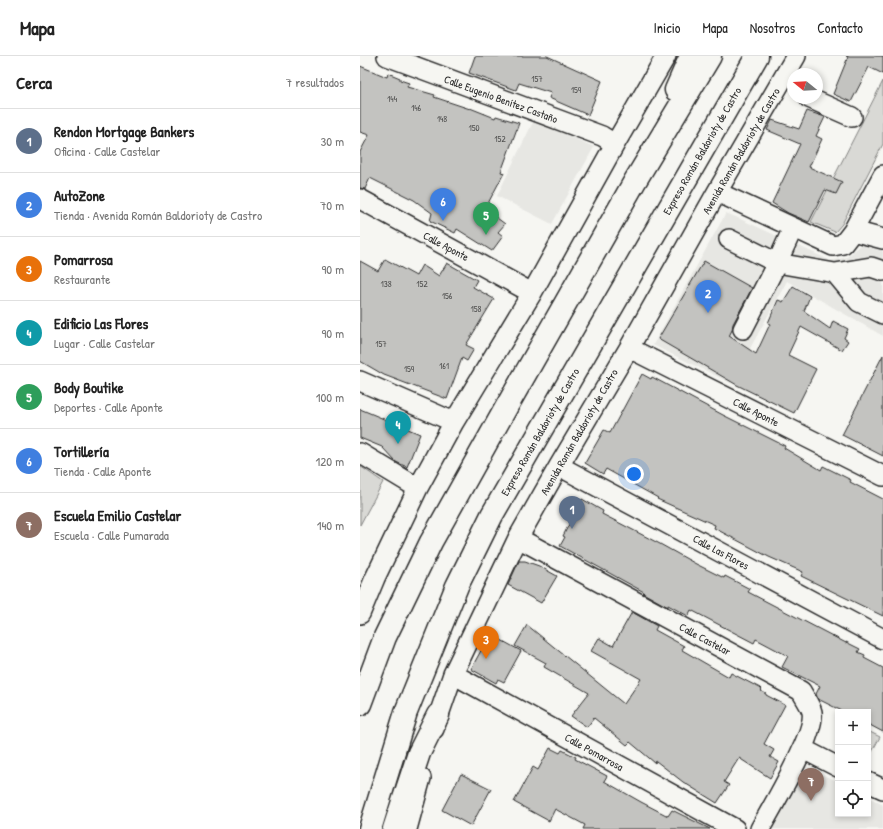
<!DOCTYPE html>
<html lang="es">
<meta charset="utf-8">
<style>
body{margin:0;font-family:"Patrick Hand",sans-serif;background:#f2f2f2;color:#222}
.controls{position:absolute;right:12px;bottom:12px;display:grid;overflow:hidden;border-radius:0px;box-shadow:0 2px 6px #0003}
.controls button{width:36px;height:36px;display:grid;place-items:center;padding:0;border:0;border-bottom:1px solid #e0e0e0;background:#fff;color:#222;font:20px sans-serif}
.compass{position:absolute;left:427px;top:12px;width:36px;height:36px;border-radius:50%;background:#fff;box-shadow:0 2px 6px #0003;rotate:288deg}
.you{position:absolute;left:274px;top:418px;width:14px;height:14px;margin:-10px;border:3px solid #fff;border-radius:50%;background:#1a73e8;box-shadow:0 0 0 6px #1a73e833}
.badge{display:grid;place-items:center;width:26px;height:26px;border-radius:50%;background:#c8321e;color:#fff;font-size:13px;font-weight:700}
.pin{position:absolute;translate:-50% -33px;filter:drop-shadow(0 1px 2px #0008)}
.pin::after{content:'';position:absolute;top:21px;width:14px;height:12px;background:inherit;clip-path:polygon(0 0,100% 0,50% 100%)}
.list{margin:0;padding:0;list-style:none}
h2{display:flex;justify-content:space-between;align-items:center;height:52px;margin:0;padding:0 16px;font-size:17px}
h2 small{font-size:13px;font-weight:400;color:#767676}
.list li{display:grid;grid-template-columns:26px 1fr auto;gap:12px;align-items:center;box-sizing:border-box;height:64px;padding:0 16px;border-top:1px solid #e0e0e0}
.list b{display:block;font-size:15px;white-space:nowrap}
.list p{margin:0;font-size:13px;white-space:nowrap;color:#767676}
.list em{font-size:13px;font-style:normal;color:#767676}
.icon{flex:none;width:22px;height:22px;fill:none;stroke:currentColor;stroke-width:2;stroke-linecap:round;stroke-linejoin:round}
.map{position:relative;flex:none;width:523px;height:773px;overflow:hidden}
header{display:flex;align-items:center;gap:24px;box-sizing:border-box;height:56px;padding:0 20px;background:#fff;border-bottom:1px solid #e0e0e0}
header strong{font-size:19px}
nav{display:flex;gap:22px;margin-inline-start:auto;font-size:14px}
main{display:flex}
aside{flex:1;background:#fff}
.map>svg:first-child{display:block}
.built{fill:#e7e7e3}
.green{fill:#d9d9d5;stroke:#828280}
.building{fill:#c3c3c0;stroke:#2b2b2b}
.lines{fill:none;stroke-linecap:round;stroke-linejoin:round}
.minor-casing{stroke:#2b2b2b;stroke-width:22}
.highway-casing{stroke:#2b2b2b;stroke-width:25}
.minor{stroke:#f6f6f2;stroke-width:19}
.highway{stroke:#f6f6f2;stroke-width:22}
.labels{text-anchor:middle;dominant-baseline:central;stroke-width:3;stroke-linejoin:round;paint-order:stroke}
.number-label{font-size:9px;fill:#515150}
.street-label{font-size:11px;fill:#2b2b2b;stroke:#f6f6f2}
</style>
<header>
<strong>Mapa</strong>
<nav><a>Inicio</a><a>Mapa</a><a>Nosotros</a><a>Contacto</a></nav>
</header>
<main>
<aside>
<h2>Cerca<small>7 resultados</small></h2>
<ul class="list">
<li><span class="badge" style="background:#5c6f8a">1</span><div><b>Rendon Mortgage Bankers</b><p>Oficina · Calle Castelar</p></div><em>30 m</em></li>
<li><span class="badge" style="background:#3f7fe0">2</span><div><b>AutoZone</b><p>Tienda · Avenida Román Baldorioty de Castro</p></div><em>70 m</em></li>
<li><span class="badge" style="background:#e8710a">3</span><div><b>Pomarrosa</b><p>Restaurante</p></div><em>90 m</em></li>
<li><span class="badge" style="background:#0f9aa8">4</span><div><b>Edificio Las Flores</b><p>Lugar · Calle Castelar</p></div><em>90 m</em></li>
<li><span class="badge" style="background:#2e9e5b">5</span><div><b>Body Boutike</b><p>Deportes · Calle Aponte</p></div><em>100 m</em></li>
<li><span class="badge" style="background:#3f7fe0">6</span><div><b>Tortillería</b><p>Tienda · Calle Aponte</p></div><em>120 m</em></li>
<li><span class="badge" style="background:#8d6e63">7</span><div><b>Escuela Emilio Castelar</b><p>Escuela · Calle Pumarada</p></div><em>140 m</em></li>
</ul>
</aside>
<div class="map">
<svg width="523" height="773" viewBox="0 0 523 773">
<rect width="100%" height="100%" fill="#f6f6f2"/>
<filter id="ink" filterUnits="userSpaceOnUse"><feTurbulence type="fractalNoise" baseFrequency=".025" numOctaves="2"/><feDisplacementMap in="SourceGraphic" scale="8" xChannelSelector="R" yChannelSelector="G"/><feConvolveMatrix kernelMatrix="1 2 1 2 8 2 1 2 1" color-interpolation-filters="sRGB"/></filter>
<g filter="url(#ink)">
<path class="built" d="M174 64 234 91 192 168 137 140Z
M366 157 378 162 471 205 487 201 501 189 523 195V280L427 225 371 327 293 289Z
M457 717 478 725V758H508V741L523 749V773H411L433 730 444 720Z"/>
<path class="green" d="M523 25V88L482 168 475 176 451 166Z
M0 410 23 426 0 469Z
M508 675 520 681 508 703Z"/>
<path class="building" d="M115 0H187L242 25 228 59 189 42 191 37 159 27 156 34 109 17Z
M486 0H523V18L509 11 491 46 473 38 488 1Z
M0 10 27 21 28 17 40 22V24L49 27 47 31 75 39 74 41 110 53V52L135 62 136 60 159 67 141 116 144 117 125 153 145 168 138 176 143 180 132 195 97 173 95 177 70 165 72 157 54 144 10 122 5 133 0 132V96L9 79 0 76Z
M447 55 465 61 456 80 462 83 449 111 482 126 476 138 465 134 449 166 428 157 412 147 440 88 407 74 412 64 439 73Z
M25 203 56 220 62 209 79 220 87 207 117 224 113 231 134 243 106 289 114 293 107 305 102 302 87 343 24 319 0 305V205L18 215Z
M344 205 392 232 373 268 372 274 369 280 396 298 410 268 408 267 418 244 423 246 433 230 450 240 444 255 470 273 473 265 488 273 484 282 488 285 482 294 441 271 428 299 456 313 434 357 377 329 298 283Z
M523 299V400L482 379Z
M282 318 291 323 292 321 363 359 425 390 424 392 461 414 463 410 491 424 490 426 523 443V560L441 520 443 516 409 501 354 472 355 469 297 443 298 442 246 413 243 418 225 407 244 374 250 377Z
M0 353 60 378 47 411 36 406 22 391 0 382Z
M222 443 243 455 242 458 300 488 336 508 364 522 365 520 390 533 388 536 486 587V586L500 593 498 596 505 599 504 602 523 612V676L508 668V656H484L458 643 456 638 460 630 422 611 428 600 396 583 394 587 331 554 328 560 308 549V551L283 537 284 536 273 530 200 490 205 481 203 480Z
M159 505H165L179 510 197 520 181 547 148 529Z
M272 556 297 570 295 574 324 590 322 594 369 621 371 617 400 632 402 634 401 635 406 638V639L425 649 404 688 414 694 410 701 419 706 410 722 379 702 364 726 369 729 357 747 323 726 296 705 295 707 270 686 267 689 234 662 227 671 211 660 229 637 184 611 186 607 155 590 167 569 264 648 281 623 231 595 239 582 253 590Z
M130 578 161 595 144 626 138 623 136 627 111 613Z
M190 692 200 697 202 694 216 701 215 703 247 720 244 725 281 746 308 760 312 754 350 773H223L225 769 195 753 189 765 154 746 173 711 178 714Z
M101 718 131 733 111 770 82 754Z"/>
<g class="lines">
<g class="minor-casing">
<path id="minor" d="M27 0 242 80 255 88
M449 42 492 61
M357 136 473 190 483 188 493 175 523 183
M0 143 172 237
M493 175 523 119
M369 183 417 207 475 217 511 211 523 215
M475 217 499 246 523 258
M383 273 417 207 433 172
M269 292 523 420
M0 325 94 366
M0 397 58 432
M199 410 523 583
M158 482 441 635C444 640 451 651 452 656 456 678 412 751 400 773
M0 558 15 522 58 432 94 366 172 237 255 88 306 0
M93 618 375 773
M74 673 93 618 158 482 199 410 269 292 357 136 436 0
M443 693 478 711
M508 726 523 733
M47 773 61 722"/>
</g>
<g class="highway-casing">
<path id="highway" d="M316 34 331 0
M0 648 25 581 71 486 147 350 275 125 350 0
M10 773 46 656 97 530 132 459 397 0
M34 773 59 697 78 659"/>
</g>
<use href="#minor" class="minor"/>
<use href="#highway" class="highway"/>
</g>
</g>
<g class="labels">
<g class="number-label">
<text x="177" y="23">157</text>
<text x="216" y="34">159</text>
<text x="32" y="43">144</text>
<text x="56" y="52">146</text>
<text x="82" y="63">148</text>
<text x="114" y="72">150</text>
<text x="140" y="83">152</text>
<text x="26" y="228">138</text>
<text x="62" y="228">152</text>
<text x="87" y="240">156</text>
<text x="116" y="253">158</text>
<text x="21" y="288">157</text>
<text x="84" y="310">161</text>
<text x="49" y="313">159</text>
</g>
<g class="street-label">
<text transform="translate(141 43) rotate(20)">Calle Eugenio Benítez Castaño</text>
<text transform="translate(342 95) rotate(-60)">Expreso Román Baldorioty de Castro</text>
<text transform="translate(381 95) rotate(-60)">Avenida Román Baldorioty de Castro</text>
<text transform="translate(86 190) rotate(28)">Calle Aponte</text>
<text transform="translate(396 356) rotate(27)">Calle Aponte</text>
<text transform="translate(180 376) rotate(-60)">Expreso Román Baldorioty de Castro</text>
<text transform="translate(219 376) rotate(-60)">Avenida Román Baldorioty de Castro</text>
<text transform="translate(361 496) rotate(28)">Calle Las Flores</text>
<text transform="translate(345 583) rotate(28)">Calle Castelar</text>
<text transform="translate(234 696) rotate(29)">Calle Pomarrosa</text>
</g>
</g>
</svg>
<div class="controls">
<button>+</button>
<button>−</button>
<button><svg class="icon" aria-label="locate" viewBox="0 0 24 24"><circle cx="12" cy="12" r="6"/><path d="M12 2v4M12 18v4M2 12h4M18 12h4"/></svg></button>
</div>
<svg class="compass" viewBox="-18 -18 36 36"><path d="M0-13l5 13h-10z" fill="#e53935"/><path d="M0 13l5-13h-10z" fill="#767676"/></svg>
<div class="you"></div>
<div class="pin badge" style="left:212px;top:473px;background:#5c6f8a">1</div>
<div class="pin badge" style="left:348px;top:257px;background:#3f7fe0">2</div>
<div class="pin badge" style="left:126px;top:603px;background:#e8710a">3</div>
<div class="pin badge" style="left:38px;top:388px;background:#0f9aa8">4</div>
<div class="pin badge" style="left:126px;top:179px;background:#2e9e5b">5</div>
<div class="pin badge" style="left:83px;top:165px;background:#3f7fe0">6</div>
<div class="pin badge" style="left:451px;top:745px;background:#8d6e63">7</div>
</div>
</main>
